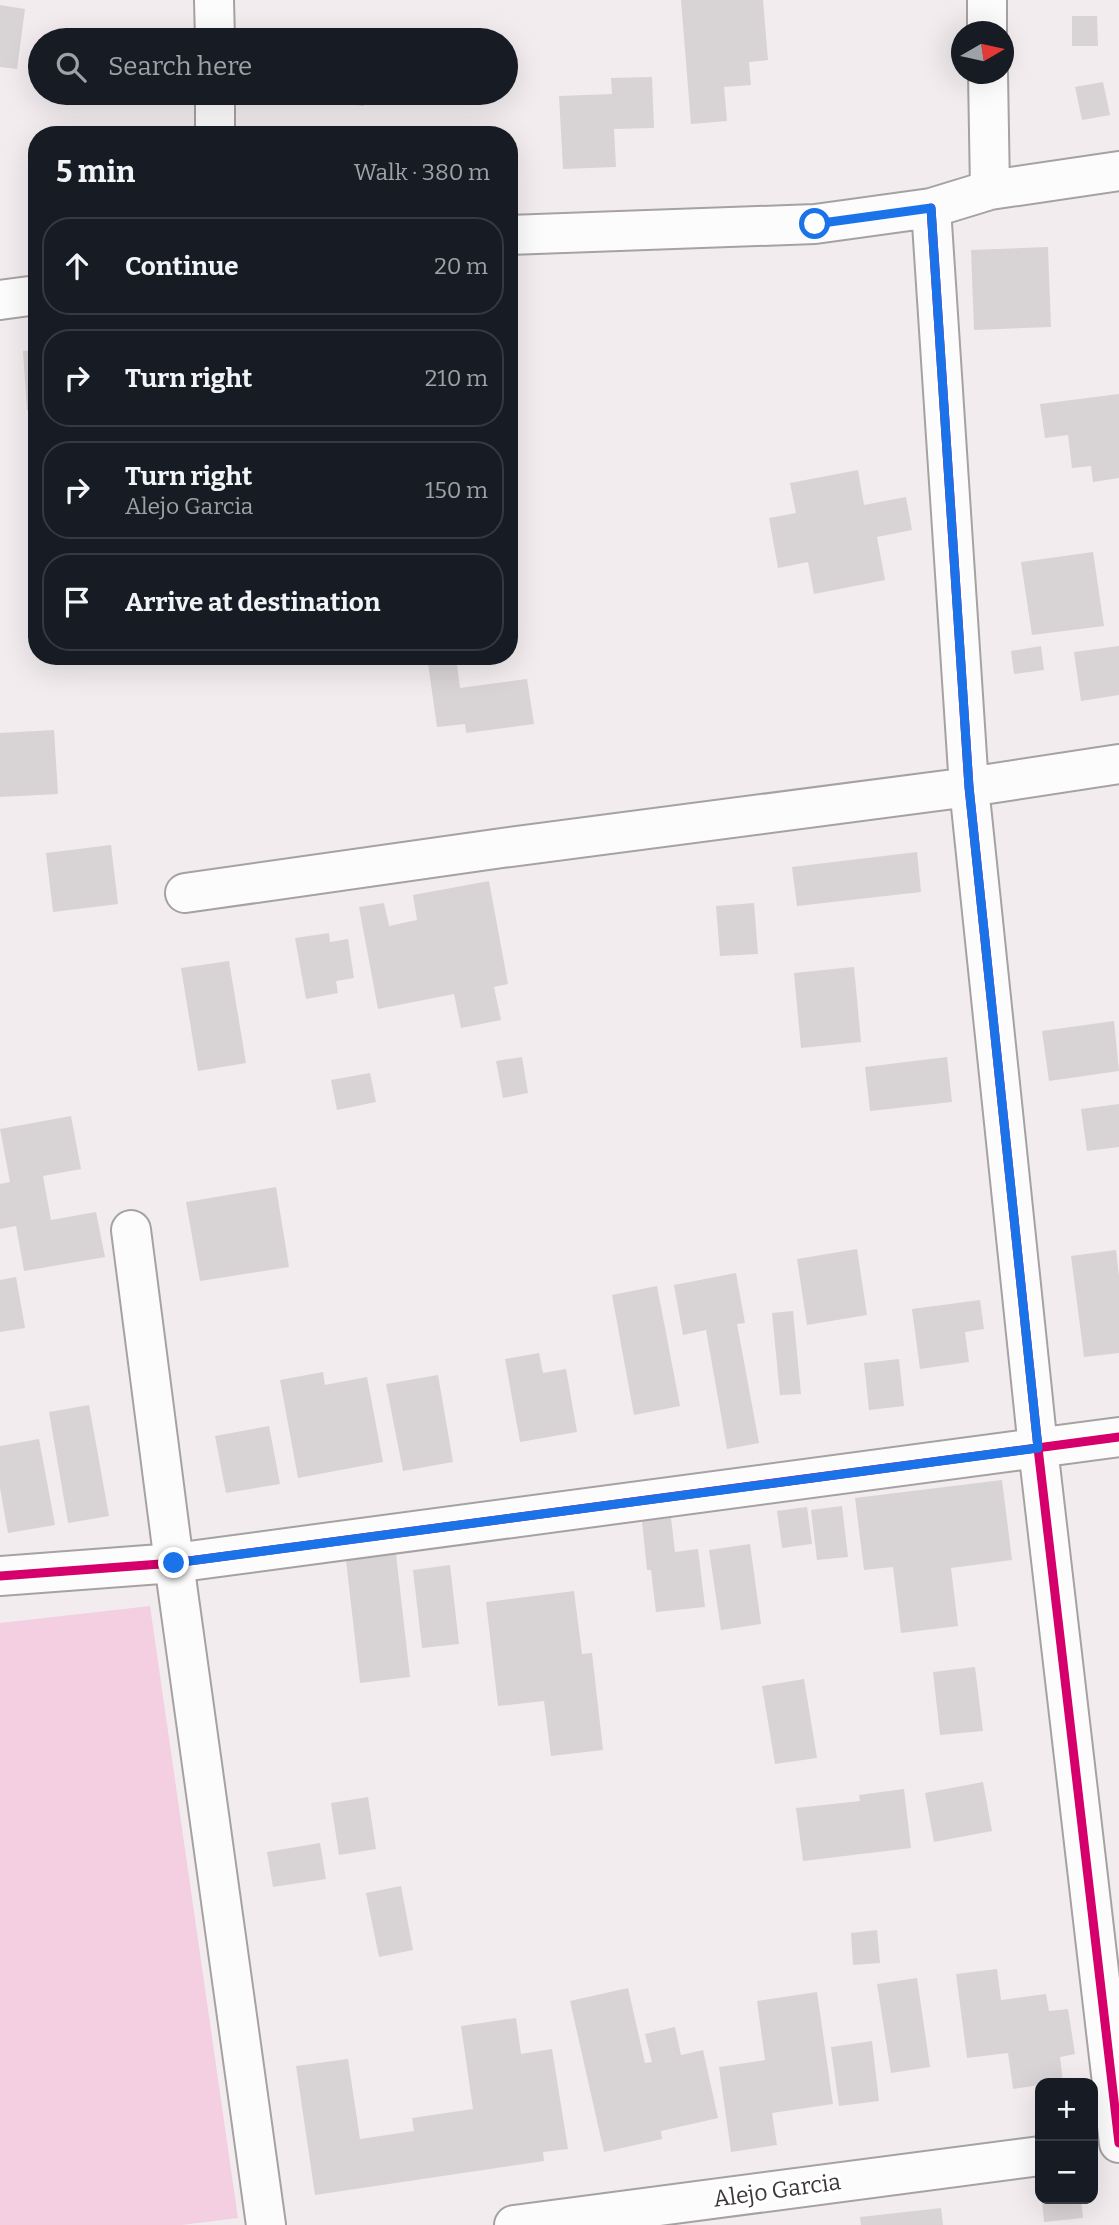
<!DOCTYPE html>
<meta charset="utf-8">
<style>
body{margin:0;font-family:Bitter,serif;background:#242831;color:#f1f3f6}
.controls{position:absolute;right:21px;bottom:21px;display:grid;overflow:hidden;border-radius:14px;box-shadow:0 7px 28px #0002}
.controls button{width:63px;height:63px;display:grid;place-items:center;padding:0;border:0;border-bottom:2px solid #363941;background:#171b24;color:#f1f3f6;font:35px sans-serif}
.compass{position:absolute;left:951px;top:21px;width:63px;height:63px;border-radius:50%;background:#171b24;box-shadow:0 7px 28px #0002;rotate:81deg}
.stop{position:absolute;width:21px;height:21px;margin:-16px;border:5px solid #1a73e8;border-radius:50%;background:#fff}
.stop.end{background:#1a73e8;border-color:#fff;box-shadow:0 2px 7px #0008}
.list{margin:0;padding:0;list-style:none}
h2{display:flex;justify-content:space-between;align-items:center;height:91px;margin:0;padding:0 28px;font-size:30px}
h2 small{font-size:23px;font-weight:400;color:#9ea1a6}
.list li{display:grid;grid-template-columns:46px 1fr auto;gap:21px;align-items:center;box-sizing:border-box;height:98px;margin:0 14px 14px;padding:0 14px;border:2px solid #363941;border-radius:28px}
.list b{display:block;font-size:26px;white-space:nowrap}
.list p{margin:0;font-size:23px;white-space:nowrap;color:#9ea1a6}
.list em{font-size:23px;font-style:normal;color:#9ea1a6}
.icon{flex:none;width:38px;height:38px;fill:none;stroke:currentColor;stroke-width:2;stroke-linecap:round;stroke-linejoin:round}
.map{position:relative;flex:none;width:1119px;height:2225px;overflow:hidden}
.search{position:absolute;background:#171b24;box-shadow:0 7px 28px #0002;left:28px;top:28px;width:490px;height:77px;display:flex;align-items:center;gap:18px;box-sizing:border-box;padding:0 24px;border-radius:38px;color:#9ea1a6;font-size:26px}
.panel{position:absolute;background:#171b24;box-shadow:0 7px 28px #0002;left:28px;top:126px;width:490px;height:539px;border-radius:28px}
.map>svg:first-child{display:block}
.garden{fill:#f3cfe1}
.building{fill:#d8d3d5}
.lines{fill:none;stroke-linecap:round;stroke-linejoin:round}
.minor-casing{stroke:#a6a1a3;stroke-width:42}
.minor{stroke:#fdfcfd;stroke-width:38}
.cycleway-casing{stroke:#fff;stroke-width:13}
.cycleway{stroke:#d6006c;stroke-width:9}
.route{stroke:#1a73e8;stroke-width:9}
.labels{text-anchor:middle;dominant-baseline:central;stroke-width:6;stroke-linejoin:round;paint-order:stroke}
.street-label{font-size:23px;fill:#3d383a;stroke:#fff}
</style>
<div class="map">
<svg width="1119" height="2225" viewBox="0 0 1119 2225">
<rect width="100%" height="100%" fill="#f2ecef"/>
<path class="garden" d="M150 1606 238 2218 182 2225H0V1623Z"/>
<path class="building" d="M681 0H763L768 60 749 62 751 85 724 87 727 121 691 124Z
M0 5 25 9 17 69 0 67Z
M1072 16H1097L1098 46H1072Z
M652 77 654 128 614 129 616 167 563 169 559 96 612 94 611 78Z
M1103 82 1110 115 1082 120 1075 87Z
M336 93H365L364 106 335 103Z
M105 128 158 133 157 135H105Z
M1048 247 1051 327 974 330 971 250Z
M37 350V410H27L23 351Z
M1119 394V478L1093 482 1091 466 1072 468 1068 435 1045 438 1040 404Z
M858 470 864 505 906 497 912 530 877 537 885 580 814 594 808 562 778 568 769 518 796 513 790 483Z
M1093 552 1104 626 1032 635 1021 562Z
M1041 646 1044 670 1014 674 1011 651Z
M1119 646V695L1081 701 1074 652Z
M427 656H456L460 688 527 679 534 724 466 733 465 724 437 727Z
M54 730 58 794 0 797V733Z
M111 845 118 904 53 912 46 853Z
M917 852 921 892 797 906 792 867Z
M489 881 508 984 494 987 501 1020 461 1028 454 994 378 1009 359 907 384 903 389 926 417 920 413 895Z
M754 903 758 954 720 956 716 906Z
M329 933 330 942 348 939 354 978 336 981 338 993 306 999 295 938Z
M229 961 246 1063 198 1071 181 968Z
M854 967 861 1042 801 1048 794 973Z
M1114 1021 1119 1071 1049 1081 1042 1031Z
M522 1057 528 1093 503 1098 496 1061Z
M947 1057 952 1102 870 1111 865 1067Z
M370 1073 376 1102 337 1110 331 1080Z
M1119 1104V1147L1087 1151 1081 1109Z
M71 1116 81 1169 43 1176 51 1220 96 1212 105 1257 24 1271 16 1226 0 1229V1184L10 1182 0 1129Z
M276 1187 289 1267 200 1281 186 1202Z
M857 1249 867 1315 807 1325 797 1259Z
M1116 1250 1119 1276V1353L1084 1357 1071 1256Z
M736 1273 745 1323 737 1324 759 1443 727 1449 706 1330 683 1335 674 1285Z
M16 1277 25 1328 0 1332V1280Z
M657 1286 680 1406 634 1415 612 1295Z
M980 1300 984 1329 965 1332 969 1362 920 1369 912 1309Z
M793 1311 801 1394 780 1395 772 1313Z
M539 1353 543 1373 566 1369 577 1432 520 1442 505 1359Z
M899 1359 904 1406 869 1410 864 1363Z
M323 1372 325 1385 367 1377 383 1462 298 1478 280 1380Z
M438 1375 453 1462 403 1471 386 1384Z
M89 1405 109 1516 68 1523 49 1412Z
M269 1426 280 1484 226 1493 215 1436Z
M39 1439 55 1525 8 1533 0 1488V1446Z
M1002 1480 1012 1560 951 1568 958 1626 901 1633 893 1567 864 1570 855 1498Z
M842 1506 848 1557 817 1560 811 1510Z
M807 1507 812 1544 782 1548 777 1511Z
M671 1518 675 1552 698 1549 705 1607 656 1612 651 1570H647L642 1521Z
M750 1544 761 1624 721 1630 709 1550Z
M396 1554 410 1677 360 1683 346 1560Z
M450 1565 459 1644 422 1648 413 1570Z
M574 1591 582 1654 592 1653 603 1750 551 1756 544 1701 498 1706 486 1602Z
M975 1667 983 1731 940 1735 933 1672Z
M804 1679 817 1758 775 1764 762 1686Z
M983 1782 992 1831 934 1842 925 1793Z
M904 1789 911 1848 803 1861 796 1808 860 1801 859 1795Z
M368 1797 376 1849 339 1855 331 1803Z
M320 1843 326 1879 273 1887 267 1852Z
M401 1886 413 1950 379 1957 366 1893Z
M877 1930 880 1963 853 1965 851 1933Z
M997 1969 1001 2000 1046 1994 1049 2011 1068 2009 1075 2054 1060 2057 1063 2082 1040 2083V2085L1013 2089 1008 2053 967 2058 956 1974Z
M917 1978 930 2067 891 2073 877 1984Z
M628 1988 645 2063 652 2062 645 2034 675 2027 681 2055 703 2050 718 2118 661 2131 662 2139 604 2152 570 2001Z
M817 1992 833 2104 772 2113 777 2145 731 2152 719 2067 765 2060 757 2001Z
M516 2018 521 2054 552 2049 568 2149 543 2152 544 2161 315 2195 296 2066 348 2059 360 2139 414 2131 412 2118 473 2109 461 2026Z
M872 2041 879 2101 839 2106 831 2047Z
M1042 2199H1081L1083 2218 1044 2222Z
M941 2208 943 2225H861L860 2217Z"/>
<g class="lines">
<g class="minor-casing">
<path id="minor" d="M214 0 215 40
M987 0V32
M988 74 990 190
M215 93V135
M931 208 969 787 1038 1448 1119 2143
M509 235 815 224 931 208 990 190 1119 171
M0 300 37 295
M185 893 502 848 969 787 1119 764
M131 1230 174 1563 266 2225
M0 1576 174 1563 1119 1437
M514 2225 1040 2156"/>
</g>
<use href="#minor" class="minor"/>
<g class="cycleway-casing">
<path id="cycleway" d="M931 208 969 787 1038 1448 1119 2143
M0 1576 174 1563 1119 1437"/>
</g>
<use href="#cycleway" class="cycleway"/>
</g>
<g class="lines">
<path class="route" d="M174 1563 1038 1448 969 787 931 208 815 224"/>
</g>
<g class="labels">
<g class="street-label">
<text transform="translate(777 2190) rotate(-8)">Alejo Garcia</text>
</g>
</g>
</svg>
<div class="controls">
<button>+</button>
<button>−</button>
</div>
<svg class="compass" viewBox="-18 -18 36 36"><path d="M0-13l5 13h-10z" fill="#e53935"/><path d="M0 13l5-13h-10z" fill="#9ea1a6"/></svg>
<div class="stop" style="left:815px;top:224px"></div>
<div class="stop end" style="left:174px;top:1563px"></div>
<div class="search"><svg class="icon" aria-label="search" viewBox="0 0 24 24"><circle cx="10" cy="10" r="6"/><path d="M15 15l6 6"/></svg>Search here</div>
<section class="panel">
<h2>5 min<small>Walk · 380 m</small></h2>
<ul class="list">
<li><svg class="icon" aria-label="ahead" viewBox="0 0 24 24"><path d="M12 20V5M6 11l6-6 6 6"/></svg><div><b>Continue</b></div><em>20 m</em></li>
<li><svg class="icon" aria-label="right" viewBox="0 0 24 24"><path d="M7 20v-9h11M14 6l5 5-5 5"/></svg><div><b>Turn right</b></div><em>210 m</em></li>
<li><svg class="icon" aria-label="right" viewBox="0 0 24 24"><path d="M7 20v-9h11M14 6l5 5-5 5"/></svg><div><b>Turn right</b><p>Alejo Garcia</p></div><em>150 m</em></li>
<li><svg class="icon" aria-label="arrive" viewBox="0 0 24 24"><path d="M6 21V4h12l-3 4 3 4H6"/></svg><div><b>Arrive at destination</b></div></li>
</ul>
</section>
</div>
